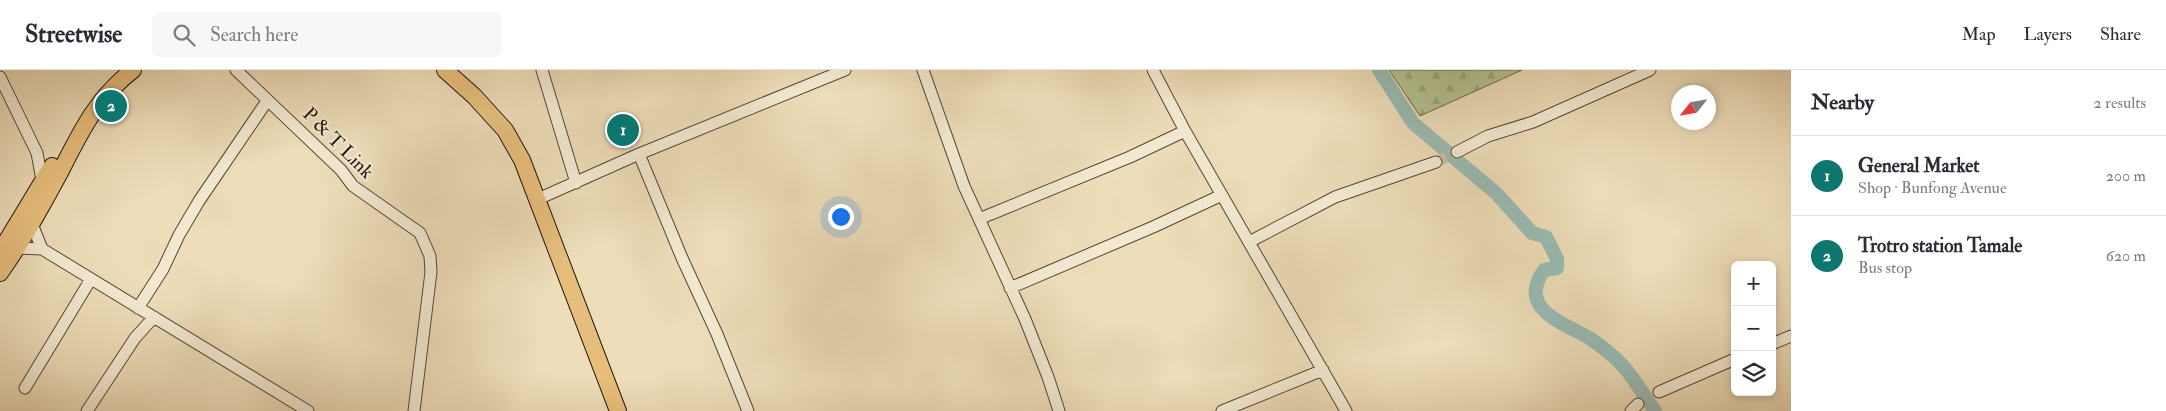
<!DOCTYPE html>
<meta charset="utf-8">
<style>
body{margin:0;font-family:"IM FELL Double Pica",serif;background:#f7f7f7;color:#2b2b33}
.controls{position:absolute;right:15px;bottom:15px;display:grid;overflow:hidden;border-radius:8px;box-shadow:0 2px 8px #0003}
.controls button{width:45px;height:45px;display:grid;place-items:center;padding:0;border:0;border-bottom:1px solid #e1e1e2;background:#fff;color:#2b2b33;font:25px sans-serif}
.compass{position:absolute;left:1671px;top:15px;width:45px;height:45px;border-radius:50%;background:#fff;box-shadow:0 2px 8px #0003;rotate:239deg}
.you{position:absolute;left:840px;top:146px;width:18px;height:18px;margin:-12px;border:4px solid #fff;border-radius:50%;background:#1a73e8;box-shadow:0 0 0 8px #1a73e833}
.badge{display:grid;place-items:center;width:32px;height:32px;border-radius:50%;background:#0f766e;color:#fff;font-size:16px;font-weight:700}
.pin{position:absolute;translate:-50% -50%;border:2px solid #fff;box-shadow:0 1px 5px #0006}
.list{margin:0;padding:0;list-style:none}
h2{display:flex;justify-content:space-between;align-items:center;height:65px;margin:0;padding:0 20px;font-size:21px}
h2 small{font-size:16px;font-weight:400;color:#7c7c81}
.list li{display:grid;grid-template-columns:32px 1fr auto;gap:15px;align-items:center;box-sizing:border-box;height:80px;padding:0 20px;border-top:1px solid #e1e1e2}
.list b{display:block;font-size:19px;white-space:nowrap}
.list p{margin:0;font-size:16px;white-space:nowrap;color:#7c7c81}
.list em{font-size:16px;font-style:normal;color:#7c7c81}
.icon{flex:none;width:28px;height:28px;fill:none;stroke:currentColor;stroke-width:2;stroke-linecap:round;stroke-linejoin:round}
.map{position:relative;flex:none;width:1791px;height:341px;overflow:hidden}
header{display:flex;align-items:center;gap:30px;box-sizing:border-box;height:70px;padding:0 25px;background:#fff;border-bottom:1px solid #e1e1e2}
header strong{font-size:24px}
nav{display:flex;gap:28px;margin-inline-start:auto;font-size:18px}
.search{width:350px;height:45px;background:#f7f7f7;display:flex;align-items:center;gap:12px;box-sizing:border-box;padding:0 18px;border-radius:8px;color:#7c7c81;font-size:19px}
main{display:flex}
aside{flex:1;background:#fff}
.map>svg:first-child{display:block}
.forest{fill:url(#forest-firs);stroke:#6b6c4c}
.lines{fill:none;stroke-linecap:round;stroke-linejoin:round}
.river{stroke:#99bbb3;stroke-width:14}
.minor-tunnel{stroke:#cebf9e;stroke-width:11;stroke-dasharray:11 5.5;stroke-linecap:butt}
.minor-casing{stroke:#544733;stroke-width:13}
.highway-casing{stroke:#211506;stroke-width:18}
.minor{stroke:#f3e9d2;stroke-width:11}
.highway{stroke:#e6be7c;stroke-width:16}
.labels{text-anchor:middle;dominant-baseline:central;stroke-width:4.5;stroke-linejoin:round;paint-order:stroke}
.street-label{font-size:19px;fill:#211506;stroke:#f3e9d2}
</style>
<header>
<strong>Streetwise</strong>
<div class="search"><svg class="icon" aria-label="search" viewBox="0 0 24 24"><circle cx="10" cy="10" r="6"/><path d="M15 15l6 6"/></svg>Search here</div>
<nav><a>Map</a><a>Layers</a><a>Share</a></nav>
</header>
<main>
<div class="map">
<svg width="1791" height="341" viewBox="0 0 1791 341">
<defs>
<pattern id="forest-firs" width="22" height="20" patternUnits="userSpaceOnUse" patternTransform="scale(1.25)"><rect width="22" height="20" fill="#b5c291"/><path d="M5 1l3.5 6h-7zM16 11l3.5 6h-7z" fill="#9ba67c"/></pattern>
</defs>
<rect width="100%" height="100%" fill="#edddb9"/>
<filter id="stains"><feTurbulence type="fractalNoise" baseFrequency=".004" numOctaves="4"/><feColorMatrix values="0 0 0 0 .2 0 0 0 0 .09 0 0 0 0 .02 0 0 0 .5 -.17"/></filter>
<radialGradient id="worn" r=".72"><stop offset=".6" stop-color="#630" stop-opacity="0"/><stop offset="1" stop-color="#630" stop-opacity=".3"/></radialGradient>
<path class="forest" d="M1389 0H1522L1420 46Z"/>
<g class="lines">
<path class="river" d="M1379 0 1413 53 1497 124 1532 163 1546 167 1557 189V198L1544 200C1516 240 1565 253 1591 269 1601 276 1613 285 1621 294 1634 307 1644 326 1655 341"/>
<path class="minor-tunnel" d="M1436 92 1457 82"/>
<g class="minor-casing">
<path id="minor" d="M236 0 341 100 353 116 420 163 430 186 431 202 414 341
M542 0 576 113
M923 0 964 116 1025 249 1048 307 1059 341
M1153 0 1185 61 1346 341
M0 7 37 83 42 110
M1457 82 1488 66 1533 52 1650 0
M639 84 682 188 717 264 748 341
M538 129 639 84 845 0
M979 149 1130 87 1185 61
M32 154 42 179
M1249 172 1335 127 1436 92
M17 178 42 179 308 341
M1010 218 1153 157 1222 125
M138 238 163 199 179 165 199 131 267 31
M1772 274 1791 266
M25 318 91 209
M1659 322 1735 289
M87 341 135 268 154 247
M1222 341 1323 300
M1631 341 1638 334"/>
</g>
<g class="highway-casing">
<path id="highway" d="M445 0 474 26 505 60 522 90 618 341
M0 182 52 96
M0 203C22 172 39 141 57 108 79 66 94 30 133 0"/>
</g>
<use href="#minor" class="minor"/>
<use href="#highway" class="highway"/>
</g>
<g class="labels">
<g class="street-label">
<text transform="translate(338 73) rotate(45)">P &amp; T Link</text>
</g>
</g>
<rect width="100%" height="100%" filter="url(#stains)"/>
<rect width="100%" height="100%" fill="url(#worn)"/>
</svg>
<div class="controls">
<button>+</button>
<button>−</button>
<button><svg class="icon" aria-label="layers" viewBox="0 0 24 24"><path d="M12 4l9 5-9 5-9-5zM3 14l9 5 9-5"/></svg></button>
</div>
<svg class="compass" viewBox="-18 -18 36 36"><path d="M0-13l5 13h-10z" fill="#e53935"/><path d="M0 13l5-13h-10z" fill="#7c7c81"/></svg>
<div class="you"></div>
<div class="pin badge" style="left:623px;top:60px">1</div>
<div class="pin badge" style="left:111px;top:36px">2</div>
</div>
<aside>
<h2>Nearby<small>2 results</small></h2>
<ul class="list">
<li><span class="badge">1</span><div><b>General Market</b><p>Shop · Bunfong Avenue</p></div><em>200 m</em></li>
<li><span class="badge">2</span><div><b>Trotro station Tamale</b><p>Bus stop</p></div><em>620 m</em></li>
</ul>
</aside>
</main>
